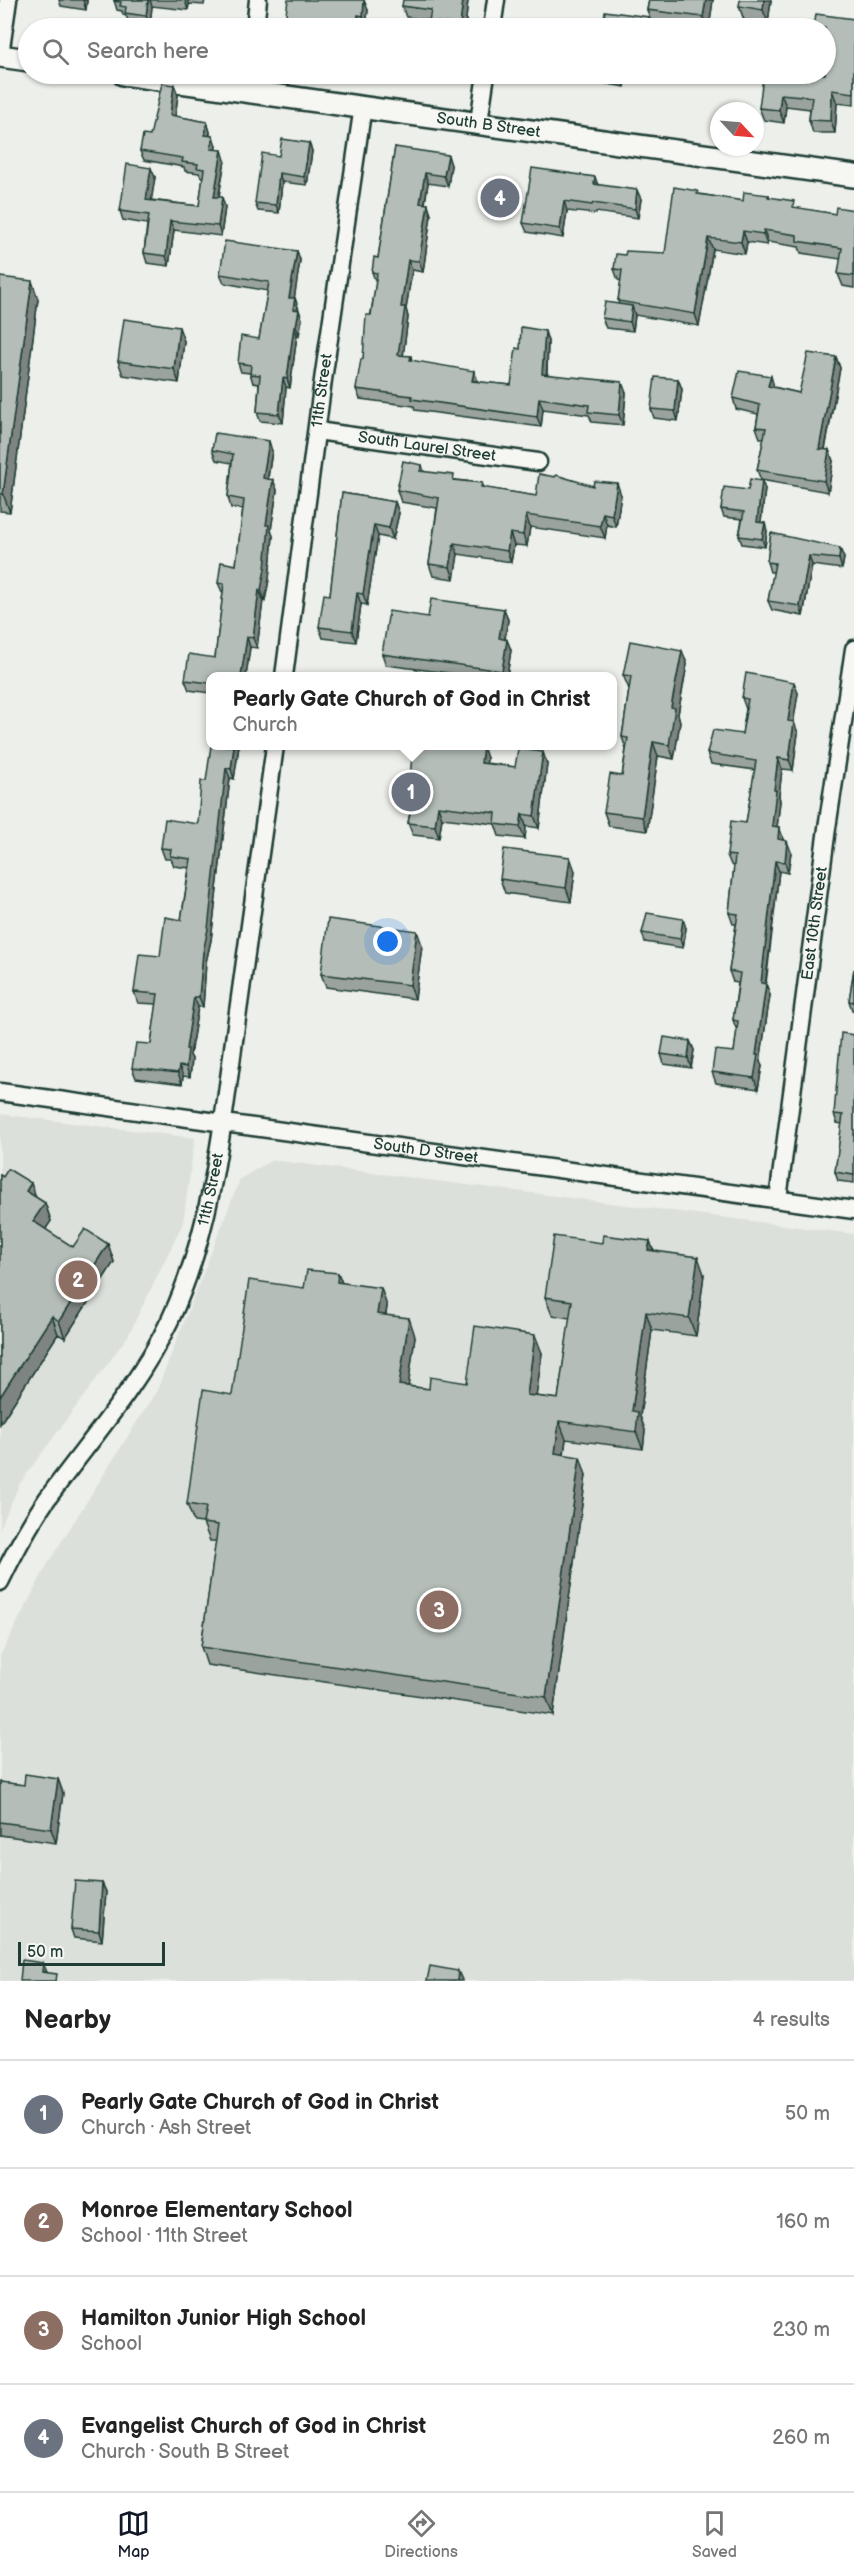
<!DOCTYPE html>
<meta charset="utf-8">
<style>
body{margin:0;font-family:"Balsamiq Sans",sans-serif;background:#f6f6f6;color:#222}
.compass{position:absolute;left:710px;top:102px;width:54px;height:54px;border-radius:50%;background:#fff;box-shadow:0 2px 4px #0004;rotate:116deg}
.scale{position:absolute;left:18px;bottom:15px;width:147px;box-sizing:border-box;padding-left:6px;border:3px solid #1f3d34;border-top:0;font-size:16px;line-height:21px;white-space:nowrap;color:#1f3d34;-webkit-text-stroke:4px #f6f6f2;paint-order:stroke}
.you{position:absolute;left:388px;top:942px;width:21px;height:21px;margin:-15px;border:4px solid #fff;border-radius:50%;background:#1a73e8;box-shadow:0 0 0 9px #1a73e833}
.badge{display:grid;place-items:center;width:39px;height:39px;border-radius:50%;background:#111827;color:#fff;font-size:20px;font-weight:700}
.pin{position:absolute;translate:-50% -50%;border:3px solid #fff;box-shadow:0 2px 6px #0006}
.popup{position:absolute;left:206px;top:672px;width:411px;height:78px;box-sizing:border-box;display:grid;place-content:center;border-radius:12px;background:#fff;filter:drop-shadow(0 2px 4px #0005);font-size:20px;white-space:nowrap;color:#767676}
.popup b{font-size:22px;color:#222}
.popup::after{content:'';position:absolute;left:50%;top:100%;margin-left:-12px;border:12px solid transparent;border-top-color:#fff}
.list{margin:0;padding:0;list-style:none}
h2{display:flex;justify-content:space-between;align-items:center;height:78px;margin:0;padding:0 24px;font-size:26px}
h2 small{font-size:20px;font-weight:400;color:#767676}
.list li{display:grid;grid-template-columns:39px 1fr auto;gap:18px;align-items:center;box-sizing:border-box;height:108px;padding:0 24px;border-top:2px solid #e0e0e0}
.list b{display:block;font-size:22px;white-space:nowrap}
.list p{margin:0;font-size:20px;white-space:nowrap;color:#767676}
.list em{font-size:20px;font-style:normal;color:#767676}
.icon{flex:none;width:33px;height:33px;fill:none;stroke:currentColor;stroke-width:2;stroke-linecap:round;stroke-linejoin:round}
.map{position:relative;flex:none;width:854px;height:1981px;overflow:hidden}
.search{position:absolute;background:#fff;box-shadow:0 2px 4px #0004;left:18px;right:18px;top:18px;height:66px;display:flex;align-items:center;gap:15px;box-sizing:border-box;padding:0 21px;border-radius:33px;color:#767676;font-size:22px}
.sheet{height:510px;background:#fff}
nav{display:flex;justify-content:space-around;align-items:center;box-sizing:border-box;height:84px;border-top:2px solid #e0e0e0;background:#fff;font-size:16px;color:#767676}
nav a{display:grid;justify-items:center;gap:3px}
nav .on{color:#111827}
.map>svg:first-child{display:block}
.built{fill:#dce0db}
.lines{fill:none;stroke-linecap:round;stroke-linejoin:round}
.minor-casing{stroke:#1f3d34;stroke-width:21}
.tertiary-casing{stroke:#1f3d34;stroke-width:26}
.minor{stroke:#f6f6f2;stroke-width:16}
.tertiary{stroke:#f6f6f2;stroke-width:21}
.wall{fill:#9ba39e;stroke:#1f3d34;stroke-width:1.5}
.shaded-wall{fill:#7e8481;stroke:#1f3d34;stroke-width:1.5}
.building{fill:#b4bdb8;stroke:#1f3d34;stroke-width:1.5}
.labels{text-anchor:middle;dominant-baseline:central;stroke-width:6;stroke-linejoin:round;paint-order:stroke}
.street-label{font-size:16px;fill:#1f3d34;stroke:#f6f6f2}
</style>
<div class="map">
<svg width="854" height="1981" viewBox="0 0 854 1981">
<rect width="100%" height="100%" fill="#edefea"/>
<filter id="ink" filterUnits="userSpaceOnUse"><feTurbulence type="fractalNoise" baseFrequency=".0167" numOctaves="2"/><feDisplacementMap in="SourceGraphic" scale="12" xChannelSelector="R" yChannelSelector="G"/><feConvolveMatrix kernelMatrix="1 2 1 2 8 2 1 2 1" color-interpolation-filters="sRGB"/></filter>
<g filter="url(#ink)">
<path class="built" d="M0 1114 195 1138 183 1223 128 1336 20 1483 0 1528Z
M272 1160 854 1234V1981H0V1656L48 1563 157 1390 240 1179Z"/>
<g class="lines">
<g class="minor-casing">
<g id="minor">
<path d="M255 28 258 0"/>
<path d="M492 28 496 0"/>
<path d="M0 55 8 0"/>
<path d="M250 91 252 74"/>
<path d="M479 122 486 74"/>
<path id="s1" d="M317 431 538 462"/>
<path id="s2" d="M284 676 323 380 363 106"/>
<path id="s3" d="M0 1092 854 1210"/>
<path id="s4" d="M778 1199 827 828 854 649"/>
<path id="s5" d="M0 1582C14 1553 29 1525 47 1499 90 1440 138 1387 170 1320 212 1230 222 1130 235 1033 249 937 262 841 275 746"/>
</g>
</g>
<g class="tertiary-casing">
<g id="tertiary">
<path d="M0 56 28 60"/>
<path id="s6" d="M123 74 854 176"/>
</g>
</g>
<use href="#minor" class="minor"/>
<use href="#tertiary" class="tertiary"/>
</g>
<path class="wall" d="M59 0H87L86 10 61 6Z
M114 0H205L204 5 189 4 188 10 152 6 150 25 129 22 126 16 123 15 122 11 117 10Z
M468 0 465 28H432L429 20 406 17 402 6Z
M649 0H713L709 28H689L652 24 647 10Z
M771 0 768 23 744 20 739 6Z
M368 10 366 26H361V28H284Z
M854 19V105L837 103 835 133H813L809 120 810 109 786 106 784 123 764 120 759 108 770 78 825 74Z
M599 74H627L625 87 602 83Z
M174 85 178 95 175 116 207 122 210 132V136L216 146 215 150 225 160 219 197 225 207 221 236 174 230 169 266 147 263 144 253 147 224 123 220 120 211 155 177 151 200 199 206 203 178 201 177 199 173 185 171 184 167 144 160 140 151 150 136Z
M309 143 312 151 307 185 282 182 279 213 258 211 255 203 279 156Z
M395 147 451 165 448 186 428 183 425 204 431 215 423 272 412 270 406 309 408 317 403 356H411L412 361 478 382 511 385 520 349 548 341 547 374 626 393 623 425 592 422 589 415 543 409 541 427 415 410 414 406 360 399 356 389 363 359 376 283 372 272 378 258Z
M595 177 598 185 641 199 638 218 596 212V214L567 211 563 238 527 232 523 223Z
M699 194 743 201 769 195 770 198 796 208 835 214 854 210V288L843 286 838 274 841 259 801 253 799 247 768 242 767 245 747 242 745 254 713 249 699 326 635 315 633 331 606 328 602 318 619 304 618 301 621 281 618 280 614 269 625 255 665 253Z
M297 251 300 260 294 298H295L298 307V310L302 319 299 335H297L290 388 286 387 283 423 260 421 257 412 259 384 253 383 250 373 241 372 238 363 259 339 268 291 224 283 220 274Z
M0 277 38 299 10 512 0 511Z
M184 341 179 383 123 375 118 361Z
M836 357 840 368 825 450H829L833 461 828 492 761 480 757 470 764 438H760L756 427 758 414 736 409 733 398 774 387 799 393Z
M678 379 682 389 678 421 654 418 651 409Z
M212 450 272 451 268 479 273 480 277 490 271 530 273 536 269 579 265 601 263 600 257 648 250 647 246 676H210V693L189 690 185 680 215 658 223 594 218 583 236 565 243 509 231 508 228 497 232 463 216 460Z
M422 465 424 472 456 480 482 483 484 488 536 496 621 495 616 527 607 525 605 538 530 527 527 546 514 545 511 562 458 554 454 579 433 576 429 564 437 508 401 502 397 490Z
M765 489 761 522 767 531 765 547 742 544 739 536 742 519 724 517 721 509 748 490Z
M342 493 395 502 399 513 393 539 378 536 367 605 361 604 356 642 323 638 319 627 330 595Z
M771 533 844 558 842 569 812 565 803 616 772 610 768 601 774 572H770L767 562Z
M504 609 508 620 505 639 507 640 511 650 507 676H472L386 665 382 654 428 617Z
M682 651 687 664 678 714 680 722 674 759 658 756 647 831 609 826 604 812 622 776 626 749 622 737 629 689 623 675Z
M798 693 793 722 798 733 793 770 782 769 779 796 780 801 777 827H779L783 838V840L791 852 788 873 779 871 766 984 770 995 760 1062 762 1066 758 1089 716 1083 712 1072 734 1052 737 1031 733 1020 738 983 733 982 729 971 736 924H733L729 913 734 866 731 865 727 855 746 823 755 770 711 764 707 753 742 734 746 709 742 698Z
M239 746 234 779 230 778 211 940 206 962 203 1007H198L190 1055 192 1059 190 1077 183 1076 182 1084 136 1078 132 1068 151 1044 157 1004 138 1003 134 992 160 956 181 920 189 868 174 866 171 859H165L161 848 198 824 206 781Z
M487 758 486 763 515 767 547 764 539 828 526 826 525 839 499 836 495 824 442 818 439 838 413 835 408 823 413 799 409 788Z
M575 871 571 902 505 893 500 879Z
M686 928 683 948 645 942 642 933Z
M422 945 415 999 326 987 321 974Z
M854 969V1011L852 1010 849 1001Z
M854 1035V1183L838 1181 835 1172 842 1124 837 1123 834 1114Z
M690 1041 694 1050 691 1068 664 1064 661 1054Z
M0 1175 45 1203 51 1221 45 1230 73 1247 108 1244 114 1262 65 1338 58 1334 0 1424Z
M650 1241 653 1250 704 1274 696 1336 652 1330 640 1416 645 1430 643 1449 566 1439 564 1455 586 1475 553 1715 207 1665 201 1647 216 1541H210L203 1523 194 1522 187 1504 232 1395 304 1288 338 1273 342 1283 387 1306 386 1315 415 1336 408 1386 429 1389 467 1383 542 1353 536 1396 558 1399 570 1318 552 1315 545 1297 602 1243Z
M58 1779 63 1793 56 1843 0 1835V1782L24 1785Z
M102 1883 106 1892 102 1941 74 1938 71 1929Z"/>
<path class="shaded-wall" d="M83 0H87L86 10Z
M148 0H150L152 6 150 25 146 16Z
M185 0H188L189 4 188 10Z
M364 0 368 10 366 26 363 16Z
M463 0H468L465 28H461L460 25Z
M706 0H713L709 28H707L703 17Z
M764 0H771L768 23 763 10Z
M358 15 361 26V28H357Z
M649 17 653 28H648Z
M621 74H627L625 87 621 75Z
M174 85 178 95 174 124 170 115Z
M832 90 837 103 835 133 831 121Z
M781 94 786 106 784 123 779 110Z
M207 122 210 132 208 144 205 135Z
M213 136 216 146 214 158 211 149Z
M309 143 312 151 307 185 304 177Z
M222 150 225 160 217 206 214 197Z
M448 155 451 165 448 186 444 176Z
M151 168 155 177 150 209 146 200Z
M279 173 282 182 279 213 276 205Z
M425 173 428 183 423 213 420 203Z
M637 190 641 199 638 218 635 209Z
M222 197 225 207 221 236 218 226Z
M564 201 567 211 563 238 560 229Z
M428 204 431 215 423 272 419 261Z
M170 221 174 230 169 266 166 256Z
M764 230 768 242 767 245 763 234Z
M743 231 747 242 745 254 741 242Z
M708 238 713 249 699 326 695 314Z
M297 251 300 260 293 307 289 298Z
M408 260 412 270 406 309 408 317 402 365 398 355 401 307Z
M32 281 38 299 10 512 3 494Z
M295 298 298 307 297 318 293 309Z
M632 306 635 315 633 331 630 322Z
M299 310 302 319 299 335 296 326Z
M294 326 297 335 290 388 287 379Z
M179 327 184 341 179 383 174 369Z
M545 331 548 341 546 384 542 374Z
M836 357 840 368 823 459 819 449Z
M474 371 478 381H472Z
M771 376 774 387 772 397 768 386Z
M283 378 286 387 283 423 279 414Z
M678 379 682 389 678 421 675 411Z
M622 382 626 393 623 425 619 415Z
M539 398 543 409 541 427 537 417Z
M269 441 272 451 266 488 263 478Z
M829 450 833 461 828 492 824 481Z
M273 480 277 490 271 530 273 536 269 579 265 601 261 590 266 525Z
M762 481 765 489 760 530 757 522Z
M617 483 621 495 616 527 612 515Z
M395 502 399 513 393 539 389 528Z
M603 513 607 525 605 538 600 526Z
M526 515 530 527 527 546 523 535Z
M765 523 767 531 765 547 762 539Z
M374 525 378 536 367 605 363 594Z
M510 533 514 545 511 562 507 551Z
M454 543 458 554 454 579 450 567Z
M840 548 844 558 842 569 839 559Z
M809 556 812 565 803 616 800 606Z
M259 590 263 600 257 648 253 638Z
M357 593 361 604 356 642 352 631Z
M504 609 508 620 503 649 499 638Z
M247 637 250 647 246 676H241Z
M507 640 511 650 507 676H505L502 671Z
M682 651 687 664 678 714 680 722 674 759 669 745 671 707Z
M794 682 798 693 792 732 788 721Z
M794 722 798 733 793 770 789 760Z
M653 742 658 756 647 831 642 817Z
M234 746H239L234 779 231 769Z
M483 746 487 758 485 775 481 763Z
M543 752 547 764 539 828 534 816Z
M778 758 782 769 779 796 780 801 776 837 772 826 774 790Z
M226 768 230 778 211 940 206 962 203 1007 199 997 203 952Z
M438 806 442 818 439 838 435 826Z
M522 814 526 826 525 839 520 827Z
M779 827 783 838 782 850 778 839Z
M787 841 791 852 788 873 785 862Z
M570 857 575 871 571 902 566 888Z
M775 861 779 871 764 994 761 983Z
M683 919 686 928 683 948 680 939Z
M417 931 422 945 415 999 410 985Z
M766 984 770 995 760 1062 762 1066 758 1089 754 1078 756 1055Z
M194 997 198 1007 190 1055 192 1059 190 1077 186 1067V1049Z
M690 1041 694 1050 691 1068 688 1058Z
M179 1066 183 1076 182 1084 178 1073Z
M31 1183 37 1201 26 1191Z
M45 1203 51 1221 39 1239 33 1221Z
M650 1241 656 1259 648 1250Z
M108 1244 114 1262 65 1338 59 1321Z
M698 1257 704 1274 696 1336 689 1318Z
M338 1273 345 1291 337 1282Z
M381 1288 387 1306 383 1332 377 1314Z
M646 1312 652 1330 640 1416 645 1430 643 1449 636 1432 632 1411Z
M52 1316 58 1334 0 1424V1397Z
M409 1318 415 1336 406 1403 399 1385Z
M535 1335 542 1353 534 1412 527 1395Z
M559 1421 566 1439 561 1471 555 1453Z
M580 1457 586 1475 553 1715 546 1697Z
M58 1779 63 1793 56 1843 51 1829Z
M102 1883 106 1892 102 1941 99 1931Z
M43 1963 47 1972H42Z
M458 1971 462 1980V1981H457Z"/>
<path class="building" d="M114 0H148L146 16 125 13 126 7 120 6 121 2 114 1Z
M288 0H364L363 16 358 15 357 28H284Z
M403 0H463L460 25 429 21 431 10 402 6Z
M649 0H706L703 17 647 10Z
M740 0H764L763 10 739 6Z
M605 11 649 17 648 28H603Z
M816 14 854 19V93L832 90 831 121 809 120 812 97 781 94 779 110 759 108 763 77 770 78V74H825V28H814Z
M162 83 174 85 170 115 207 122 205 135 213 136 211 149 222 150 214 197H222L218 226 170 221 166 256 144 253 149 215 120 211 127 164 151 168 146 200 199 206 204 169 197 168 198 164 182 162 183 158 140 151 143 135 150 136Z
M282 139 309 143 304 177 279 173 276 205 255 203 262 153 279 156Z
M395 147 448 155 444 176 425 173 420 203 428 204 419 261 408 260 401 307H405L398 355 411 356 410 360 474 371 472 381 511 385 516 348 520 349 521 327 545 331 542 374 622 382 619 415 588 412 589 405 539 398 537 417 412 399V396L356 389 361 359H363L366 315H371L377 273 372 272 374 257 378 258Z
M532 168 595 177 594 184 637 190 635 209 593 203 592 205 564 201 560 229 523 223Z
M674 187 698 191 697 194 743 201 744 192 769 195 768 197 794 201 793 207 835 214 836 207 854 210V276L838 274 842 248 797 241V235L764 230 763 234 743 231 741 242 708 238 695 314 618 301 622 270 614 269 616 254 625 255 626 251 665 253Z
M225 241 297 251 289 298H295L293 309 299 310 296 326H294L287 379 283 378 279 414 257 412 260 375 250 374 251 365 238 363 241 336 259 339 269 282 220 274Z
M0 277 32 281 3 494H0Z
M605 302 632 306 630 322 602 318Z
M124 319 179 327 174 369 118 361Z
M808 353 836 357 819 449 829 450 824 481 757 470 766 428 756 427 760 405 733 398 739 371 771 376 768 386 799 393Z
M655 377 678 379 675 411 651 409Z
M215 433 269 441 263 478 273 480 266 525H269L265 569 261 590H259L253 638 247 637 241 676H210V683L185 680 189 654 215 658 224 584 218 583 221 562 236 565 244 500 228 497 233 454 212 450Z
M403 461 422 465 420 471 454 475 453 480 482 483 481 487 536 496 539 474 555 477 556 475 593 486 594 481 617 483 612 515 603 513 600 526 526 515 523 535 510 533 507 551 454 543 450 567 429 564 439 498 397 490Z
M750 479 762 481 757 522 765 523 762 539 739 536 744 512 721 509 724 487 748 490Z
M342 493 395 502 389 528 374 525 363 594 357 593 352 631 319 627 324 594 330 595Z
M771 533 840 548 839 559 809 556 800 606 768 601 775 563 767 562Z
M431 599 504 609 499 638 507 640 502 671 382 654 389 611 428 617Z
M630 641 682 651 671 707 675 708 669 745 653 742 642 817 604 812 610 774 622 776 628 738 622 737 631 676 623 675Z
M746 673 794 682 788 721 794 722 789 760 778 758 774 790H776L772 826 779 827 778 839 787 841 785 862 775 861 761 983 766 984 756 1055H758L754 1078 712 1072 715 1050 734 1052 738 1021 733 1020 740 973 729 971 738 914 729 913 735 856 727 855 731 821 746 823 756 761 707 753 713 730 742 734 748 699 742 698Z
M211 746H234L231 769 226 768 208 929 203 952 199 997H194L186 1049H188L186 1067 179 1066 178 1073 132 1068 136 1043 151 1044 158 994 134 992 139 954 160 956 165 917 181 920 191 859 170 856 171 849 161 848 165 819 198 824 201 781H206Z
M413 746H483L481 763 515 767 518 749 543 752 534 816 522 814 520 827 495 824 496 813 438 806 435 826 408 823 415 788H409Z
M504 849 570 857 566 888 500 879Z
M647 913 683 919 680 939 642 933Z
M328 919 417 931 410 985 321 974Z
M854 969V1002L849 1001Z
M841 1033 854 1035V1175L835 1172 843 1115 834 1114Z
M664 1037 690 1041 688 1058 661 1054Z
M8 1169 31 1183 26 1191 45 1203 33 1221 73 1247 85 1229 108 1244 59 1321 52 1316 0 1397V1175L3 1177Z
M603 1235 650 1241 648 1250 698 1257 689 1318 646 1312 632 1411 638 1412 636 1432 559 1421 555 1453 580 1457 546 1697 201 1647 218 1525 203 1523 206 1507 187 1504 203 1390 232 1395 249 1280 304 1288 307 1270 338 1273 337 1282 381 1288 377 1314 409 1318 399 1385 429 1389 430 1377 467 1383 475 1326 535 1335 527 1395 558 1399 572 1301 545 1297 554 1236 602 1243Z
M25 1774 58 1779 51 1829 0 1822V1782L24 1785Z
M75 1881 102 1883 99 1931 71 1929Z
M22 1960 43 1963 42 1972 57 1974 56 1981H20Z
M430 1966 458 1971 457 1981H427Z"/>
</g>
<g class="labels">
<g class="street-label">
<text stroke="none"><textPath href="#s6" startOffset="369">South B Street</textPath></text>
<text stroke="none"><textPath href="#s2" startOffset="288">11th Street</textPath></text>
<text stroke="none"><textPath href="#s1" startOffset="111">South Laurel Street</textPath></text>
<text stroke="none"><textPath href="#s4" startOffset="278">East 10th Street</textPath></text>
<text stroke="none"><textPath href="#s3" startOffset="430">South D Street</textPath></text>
<text stroke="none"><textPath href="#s5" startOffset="450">11th Street</textPath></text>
</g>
</g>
</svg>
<svg class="compass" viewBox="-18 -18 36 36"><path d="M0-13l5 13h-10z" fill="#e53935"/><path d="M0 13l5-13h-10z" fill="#767676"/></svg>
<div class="scale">50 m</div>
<div class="you"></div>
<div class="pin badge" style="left:411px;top:792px;background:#6b7280">1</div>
<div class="popup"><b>Pearly Gate Church of God in Christ</b>Church</div>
<div class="pin badge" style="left:78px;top:1280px;background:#8d6e63">2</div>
<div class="pin badge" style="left:439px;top:1610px;background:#8d6e63">3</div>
<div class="pin badge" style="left:500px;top:198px;background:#6b7280">4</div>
<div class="search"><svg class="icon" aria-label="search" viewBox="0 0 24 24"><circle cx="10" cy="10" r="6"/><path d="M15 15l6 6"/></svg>Search here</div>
</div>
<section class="sheet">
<h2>Nearby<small>4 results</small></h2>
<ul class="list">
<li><span class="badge" style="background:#6b7280">1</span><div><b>Pearly Gate Church of God in Christ</b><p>Church · Ash Street</p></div><em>50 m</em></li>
<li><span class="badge" style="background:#8d6e63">2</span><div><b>Monroe Elementary School</b><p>School · 11th Street</p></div><em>160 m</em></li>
<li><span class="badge" style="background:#8d6e63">3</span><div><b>Hamilton Junior High School</b><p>School</p></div><em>230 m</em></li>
<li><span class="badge" style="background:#6b7280">4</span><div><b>Evangelist Church of God in Christ</b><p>Church · South B Street</p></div><em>260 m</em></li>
</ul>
</section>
<nav>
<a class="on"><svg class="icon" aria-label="map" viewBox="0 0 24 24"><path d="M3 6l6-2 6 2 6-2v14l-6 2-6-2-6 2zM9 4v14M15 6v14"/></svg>Map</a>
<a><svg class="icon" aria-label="directions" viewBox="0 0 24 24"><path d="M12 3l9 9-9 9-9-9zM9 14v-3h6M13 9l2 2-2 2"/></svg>Directions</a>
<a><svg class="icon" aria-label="saved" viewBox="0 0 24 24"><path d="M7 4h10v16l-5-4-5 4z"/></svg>Saved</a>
</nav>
